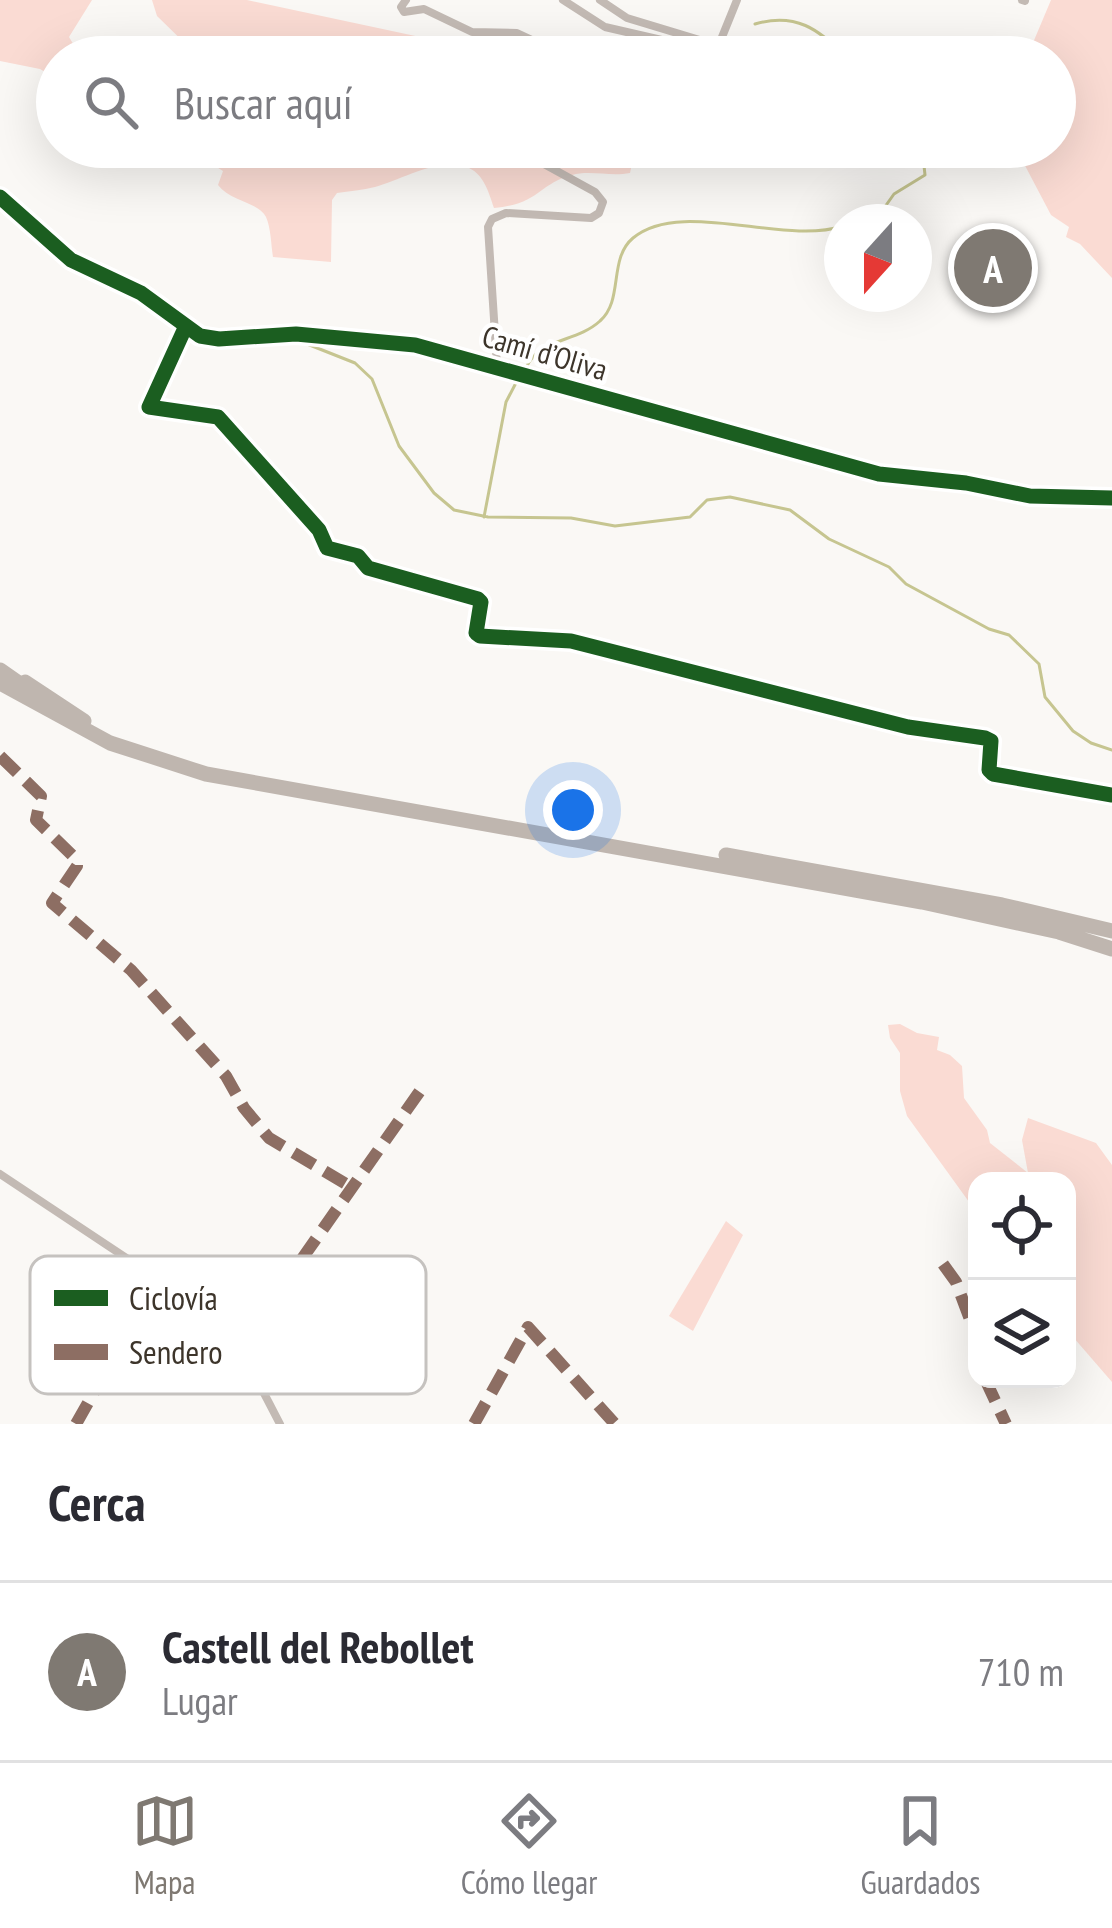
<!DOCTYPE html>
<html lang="es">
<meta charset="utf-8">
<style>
body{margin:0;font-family:"PT Sans Narrow",sans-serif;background:#f2f2f3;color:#2b2b33}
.controls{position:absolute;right:36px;bottom:36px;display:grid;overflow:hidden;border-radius:24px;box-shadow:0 12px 48px #0002}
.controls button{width:108px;height:108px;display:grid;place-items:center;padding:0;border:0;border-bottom:3px solid #e1e1e2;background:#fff;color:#2b2b33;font:60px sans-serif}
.compass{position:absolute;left:824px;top:204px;width:108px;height:108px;border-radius:50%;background:#fff;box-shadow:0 12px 48px #0002;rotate:201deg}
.you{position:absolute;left:573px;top:810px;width:42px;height:42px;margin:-30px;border:9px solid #fff;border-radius:50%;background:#1a73e8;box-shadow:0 0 0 18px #1a73e833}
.badge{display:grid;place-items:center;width:78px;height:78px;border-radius:50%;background:#7f7972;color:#fff;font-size:39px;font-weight:700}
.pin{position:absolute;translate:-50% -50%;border:6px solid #fff;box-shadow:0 3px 12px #0006}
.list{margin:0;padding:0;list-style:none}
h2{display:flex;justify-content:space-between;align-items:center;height:156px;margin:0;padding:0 48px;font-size:51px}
h2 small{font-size:39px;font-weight:400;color:#7c7c81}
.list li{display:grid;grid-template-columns:78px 1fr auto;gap:36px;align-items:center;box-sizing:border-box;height:180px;padding:0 48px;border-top:3px solid #e1e1e2}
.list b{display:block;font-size:45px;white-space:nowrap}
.list p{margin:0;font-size:39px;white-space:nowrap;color:#7c7c81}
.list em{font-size:39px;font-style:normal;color:#7c7c81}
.icon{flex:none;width:66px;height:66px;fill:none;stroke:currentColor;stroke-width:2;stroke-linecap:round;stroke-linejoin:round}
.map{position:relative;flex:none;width:1112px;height:1424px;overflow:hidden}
.search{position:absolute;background:#fff;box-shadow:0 12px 48px #0002;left:36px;right:36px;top:36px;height:132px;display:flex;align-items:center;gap:30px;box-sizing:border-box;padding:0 42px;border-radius:66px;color:#7c7c81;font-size:45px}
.sheet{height:336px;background:#fff}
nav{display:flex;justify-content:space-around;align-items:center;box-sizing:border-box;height:168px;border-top:3px solid #e1e1e2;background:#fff;font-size:33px;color:#7c7c81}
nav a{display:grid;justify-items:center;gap:6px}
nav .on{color:#7f7972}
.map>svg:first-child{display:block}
.green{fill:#fadbd3}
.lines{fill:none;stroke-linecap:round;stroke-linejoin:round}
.stream{stroke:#c6c590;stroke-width:3}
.minor{stroke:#c3bab4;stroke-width:8}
.tertiary{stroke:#c3bab4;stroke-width:9}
.motorway{stroke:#bfb6af;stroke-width:15}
.quiet{stroke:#8d6e63;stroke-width:12;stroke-dasharray:24 12;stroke-linecap:butt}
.cycleway-casing{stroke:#fff;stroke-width:22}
.cycleway{stroke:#1b5e20;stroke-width:15}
.labels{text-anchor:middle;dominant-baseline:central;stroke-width:9;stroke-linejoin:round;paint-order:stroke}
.street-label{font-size:30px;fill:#3d352b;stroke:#fff}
.key{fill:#fff;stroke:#c5c2bf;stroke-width:3}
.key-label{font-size:33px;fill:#3d352b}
</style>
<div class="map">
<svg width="1112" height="1424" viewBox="0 0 1112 1424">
<rect width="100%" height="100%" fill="#faf8f5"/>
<path class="green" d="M0 0H92L69 37 81 57H57V79L40 69 0 61Z
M152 0H247L514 57H199L157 16Z
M1051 0H1112V278L1080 244 1066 237 1069 227 1051 215 1021 158 1003 147H1055V57H1027Z
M194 147H618L634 155 630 173C611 177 590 170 572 175 538 184 540 204 494 208 489 193 484 175 469 168 441 155 402 180 375 187 363 190 349 191 337 193L332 200 331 262 273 257C271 245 271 228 266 217 259 202 231 202 218 185L223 171 202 158Z
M900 1024 917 1033 939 1037 937 1050 950 1055 962 1066 964 1098 987 1130 990 1143 1028 1173 1022 1140 1028 1118 1096 1143 1112 1165V1382L1067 1330V1181H977V1213L907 1116 900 1091V1053L890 1038 888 1025Z
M726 1221 743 1235 693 1331 669 1316Z"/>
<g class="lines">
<path class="stream" d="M755 24C795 12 819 29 846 57
M855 222 877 218 894 194 925 175 922 147
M302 342 355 363 372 379 399 446 434 493 454 510 488 517 571 518 615 526 690 517 707 500 730 497 790 510 829 539 889 567 906 584 989 629 1009 635 1039 664 1045 697 1073 731 1091 743 1112 750
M526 368C538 338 576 343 600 321 624 300 608 259 633 238 680 198 785 246 842 226
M484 517 506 402 519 377"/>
<path class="minor" d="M406 0 401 7 404 12 424 9 472 32 517 33 532 40 546 57
M563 0 605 27 705 50 720 42 737 0
M600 0 627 18 703 41 708 45 704 49
M1022 0 1025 1
M185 328 149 407 218 417 319 530 327 548 358 556 368 568 478 599 481 602 476 633 480 636 571 641 908 727 985 738 991 741 989 770 993 774 1112 795
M497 365 488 227 492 219 506 213 591 218 599 213 603 202 595 192 513 147
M0 1174 158 1279 213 1321 241 1349 280 1424"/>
<path class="tertiary" d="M0 197 71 260 141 293 200 336 219 339 296 334 415 345 879 474 966 483 1030 496 1112 498"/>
<path class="motorway" d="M0 670 30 691
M25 682 84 721
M0 683 110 743 206 774 922 902 1059 932 1112 949
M726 855 1002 905 1112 931"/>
<path class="quiet" d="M0 756 41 796 36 820 77 860V866L52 903 131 970 226 1076 244 1108 269 1138 351 1187
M943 1264 956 1282 977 1338
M240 1347 420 1091
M985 1379 1006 1424
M76 1424 158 1279
M474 1424 528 1327 615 1424"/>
<g class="cycleway-casing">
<path id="cycleway" d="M0 197 71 260 141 293 200 336 219 339 296 334 415 345 879 474 966 483 1030 496 1112 498
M185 328 149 407 218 417 319 530 327 548 358 556 368 568 478 599 481 602 476 633 480 636 571 641 908 727 985 738 991 741 989 770 993 774 1112 795"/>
</g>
<use href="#cycleway" class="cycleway"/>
</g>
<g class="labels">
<g class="street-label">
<text transform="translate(545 352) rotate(16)">Camí d’Oliva</text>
</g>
</g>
<rect x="30" y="1256" width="396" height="138" rx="18" class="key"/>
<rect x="54" y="1290" width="54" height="16" fill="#1b5e20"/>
<rect x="54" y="1344" width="54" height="16" fill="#8d6e63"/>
<g class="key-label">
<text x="129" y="1310">Ciclovía</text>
<text x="129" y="1364">Sendero</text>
</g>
</svg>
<div class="controls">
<button><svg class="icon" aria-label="locate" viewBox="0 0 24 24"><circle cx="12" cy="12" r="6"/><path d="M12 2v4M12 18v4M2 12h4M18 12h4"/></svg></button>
<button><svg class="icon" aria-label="layers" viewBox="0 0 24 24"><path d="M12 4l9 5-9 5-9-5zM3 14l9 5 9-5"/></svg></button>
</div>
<svg class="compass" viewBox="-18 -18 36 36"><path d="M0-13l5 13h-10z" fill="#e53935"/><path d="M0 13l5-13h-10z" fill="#7c7c81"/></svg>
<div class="you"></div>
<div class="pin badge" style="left:993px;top:268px">A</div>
<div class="search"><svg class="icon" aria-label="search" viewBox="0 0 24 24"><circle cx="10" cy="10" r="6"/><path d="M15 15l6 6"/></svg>Buscar aquí</div>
</div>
<section class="sheet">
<h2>Cerca<small></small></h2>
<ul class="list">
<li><span class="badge">A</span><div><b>Castell del Rebollet</b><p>Lugar</p></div><em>710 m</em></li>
</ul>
</section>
<nav>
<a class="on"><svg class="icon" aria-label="map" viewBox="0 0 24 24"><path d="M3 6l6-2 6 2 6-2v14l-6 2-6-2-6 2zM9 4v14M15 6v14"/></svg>Mapa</a>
<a><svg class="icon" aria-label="directions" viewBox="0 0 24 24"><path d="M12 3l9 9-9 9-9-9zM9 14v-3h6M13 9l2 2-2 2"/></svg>Cómo llegar</a>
<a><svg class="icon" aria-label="saved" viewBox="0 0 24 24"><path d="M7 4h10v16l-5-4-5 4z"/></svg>Guardados</a>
</nav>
